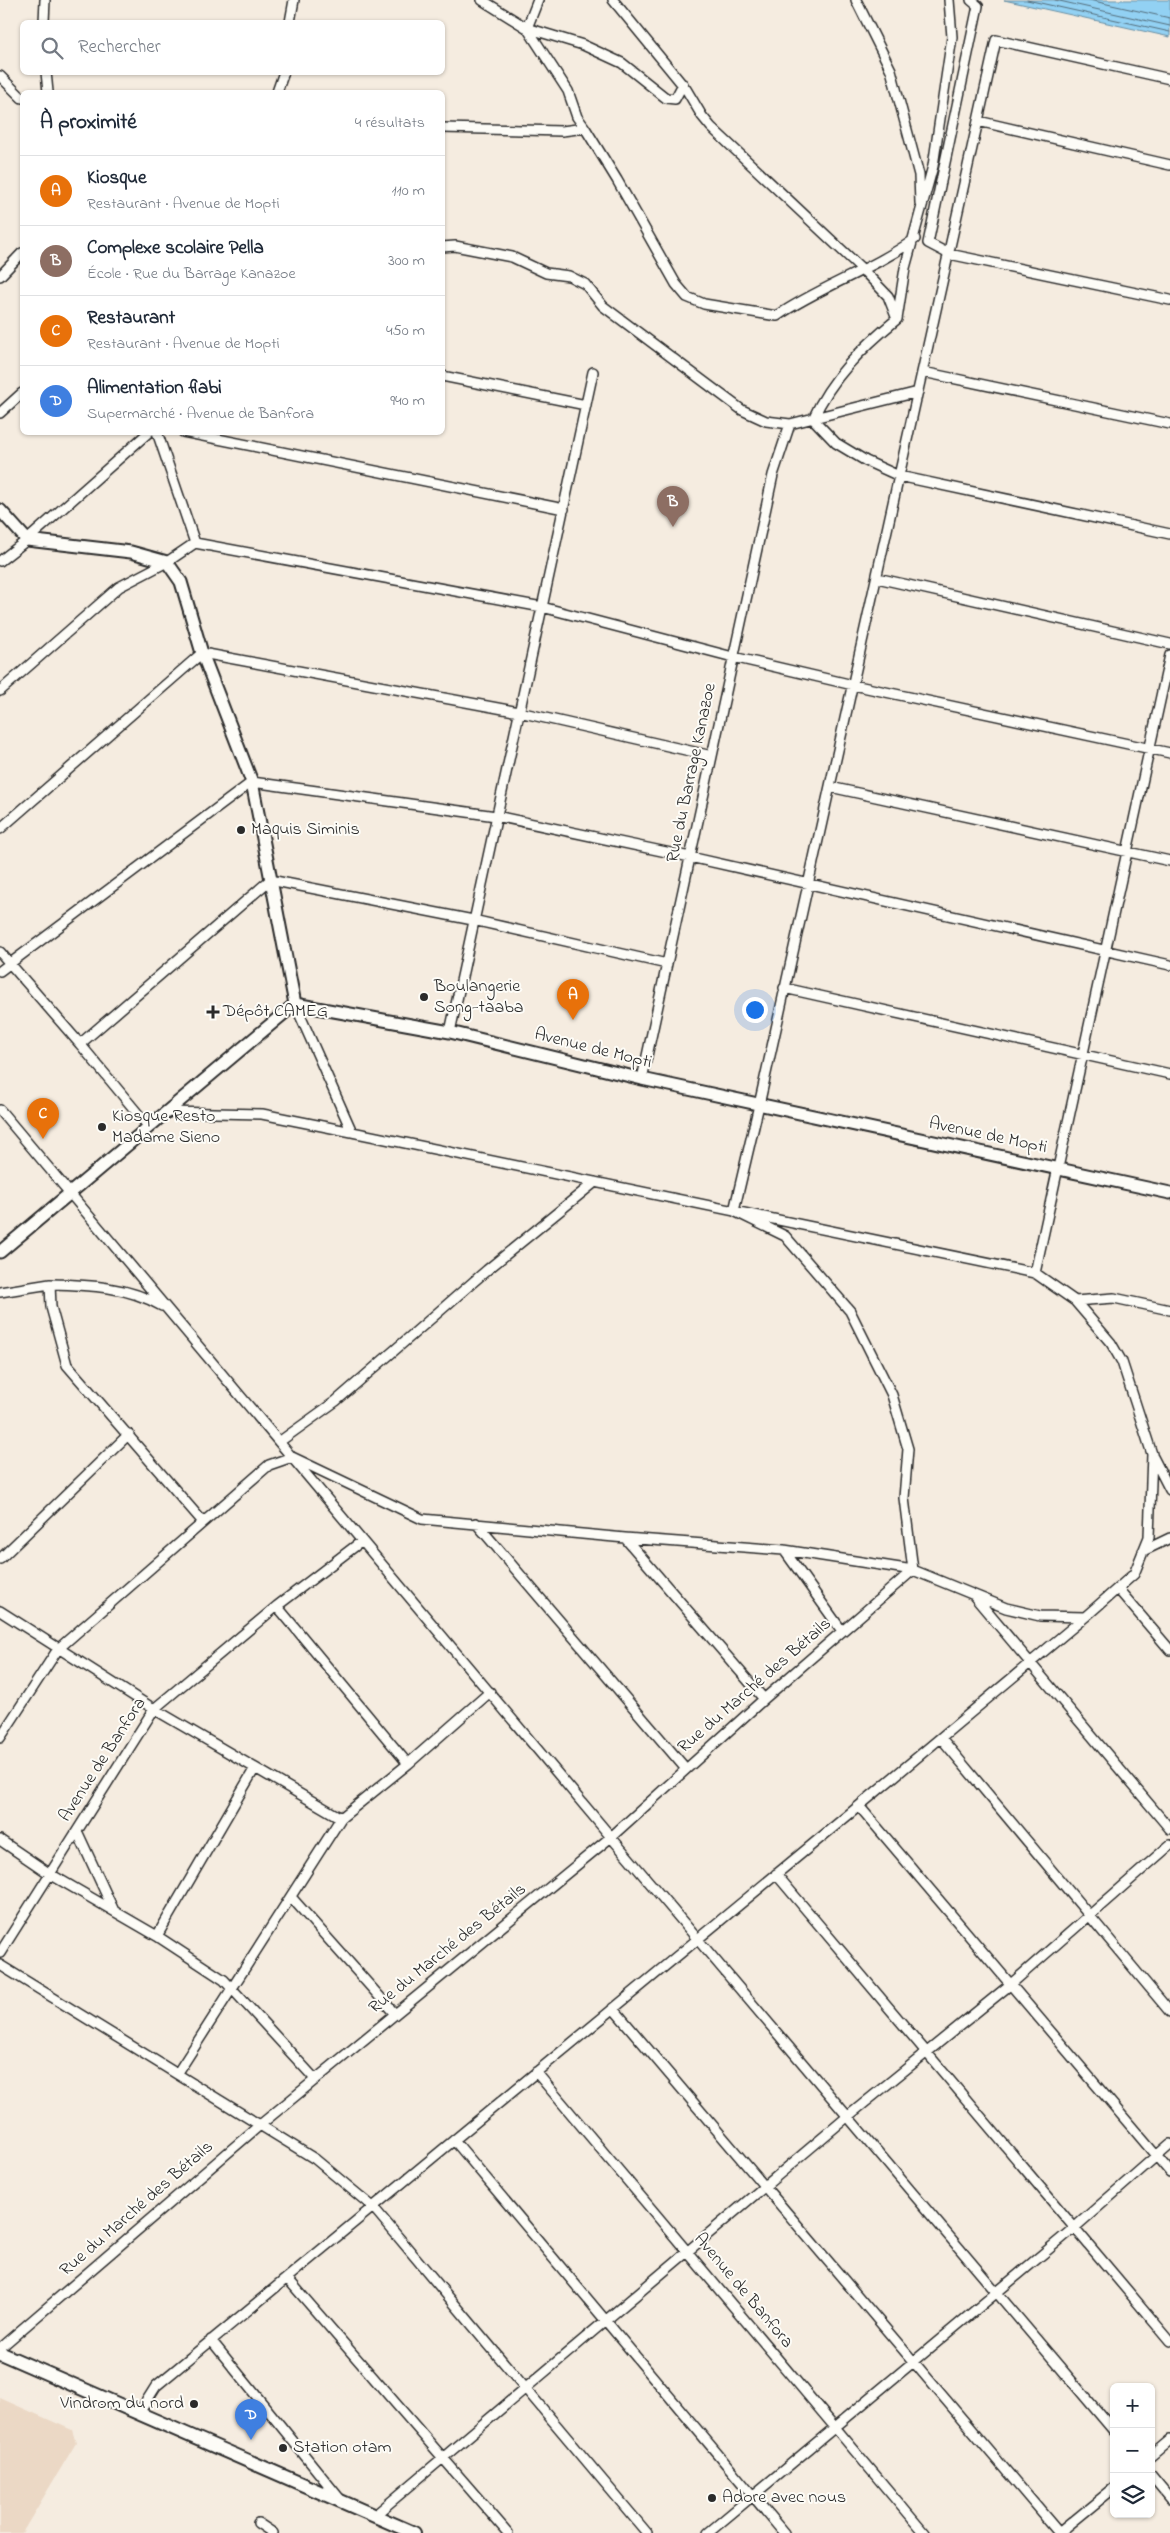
<!DOCTYPE html>
<html lang="fr">
<meta charset="utf-8">
<style>
body{margin:0;font-family:"Indie Flower",sans-serif;background:#f2f2f3;color:#1f2937}
.controls{position:absolute;right:15px;bottom:15px;display:grid;overflow:hidden;border-radius:8px;box-shadow:0 1px 4px #0004}
.controls button{width:45px;height:45px;display:grid;place-items:center;padding:0;border:0;border-bottom:1px solid #e0e1e3;background:#fff;color:#1f2937;font:25px sans-serif}
.you{position:absolute;left:754px;top:1009px;width:18px;height:18px;margin:-12px;border:4px solid #fff;border-radius:50%;background:#1a73e8;box-shadow:0 0 0 8px #1a73e833}
.badge{display:grid;place-items:center;width:32px;height:32px;border-radius:50%;background:#7c3aed;color:#fff;font-size:16px;font-weight:700}
.pin{position:absolute;translate:-50% -41px;filter:drop-shadow(0 1px 2px #0008)}
.pin::after{content:'';position:absolute;top:26px;width:18px;height:15px;background:inherit;clip-path:polygon(0 0,100% 0,50% 100%)}
.list{margin:0;padding:0;list-style:none}
h2{display:flex;justify-content:space-between;align-items:center;height:65px;margin:0;padding:0 20px;font-size:21px}
h2 small{font-size:16px;font-weight:400;color:#747a83}
.list li{display:grid;grid-template-columns:32px 1fr auto;gap:15px;align-items:center;box-sizing:border-box;height:70px;padding:0 20px;border-top:1px solid #e0e1e3}
.list b{display:block;font-size:19px;white-space:nowrap}
.list p{margin:0;font-size:16px;white-space:nowrap;color:#747a83}
.list em{font-size:16px;font-style:normal;color:#747a83}
.icon{flex:none;width:28px;height:28px;fill:none;stroke:currentColor;stroke-width:2;stroke-linecap:round;stroke-linejoin:round}
.map{position:relative;flex:none;width:1170px;height:2533px;overflow:hidden}
.search{position:absolute;background:#fff;box-shadow:0 1px 4px #0004;left:20px;top:20px;width:425px;height:55px;display:flex;align-items:center;gap:12px;box-sizing:border-box;padding:0 18px;border-radius:8px;color:#747a83;font-size:19px}
.panel{position:absolute;background:#fff;box-shadow:0 1px 4px #0004;left:20px;top:90px;width:425px;height:345px;border-radius:8px}
.map>svg:first-child{display:block}
.built{fill:#ebd8c5}
.water{fill:#92d1f3;stroke:#698fa3}
.lines{fill:none;stroke-linecap:round;stroke-linejoin:round}
.shore{stroke:#546d7b;stroke-width:1}
.minor-casing{stroke:#2b2b2b;stroke-width:12}
.tertiary-casing{stroke:#2b2b2b;stroke-width:15}
.secondary-casing{stroke:#2b2b2b;stroke-width:16}
.minor{stroke:#fdfcf7;stroke-width:9}
.tertiary{stroke:#fdfcf7;stroke-width:11}
.secondary{stroke:#fdfcf7;stroke-width:12}
.poi-dot{fill:#2b2b2b;stroke:#fdfcf7;stroke-width:2}
.labels{text-anchor:middle;dominant-baseline:central;stroke-width:4;stroke-linejoin:round;paint-order:stroke}
.street-label{font-size:18px;fill:#2b2b2b;stroke:#fdfcf7}
.poi-label{font-size:18px;fill:#2b2b2b;stroke:#fdfcf7;text-anchor:start}
</style>
<div class="map">
<svg width="1170" height="2533" viewBox="0 0 1170 2533">
<rect width="100%" height="100%" fill="#f5ece0"/>
<filter id="ink" filterUnits="userSpaceOnUse"><feTurbulence type="fractalNoise" baseFrequency=".02" numOctaves="2"/><feDisplacementMap in="SourceGraphic" scale="10" xChannelSelector="R" yChannelSelector="G"/><feConvolveMatrix kernelMatrix="1 2 1 2 8 2 1 2 1" color-interpolation-filters="sRGB"/></filter>
<g filter="url(#ink)">
<path class="built" d="M0 2398 72 2430 76 2443 22 2533H0Z"/>
<path class="water" d="M1004 0H1170V37Z"/>
<g class="lines">
<path class="shore" d="M1027 0 1170 32
M1055 0 1170 26
M1089 0 1170 18"/>
<g class="minor-casing">
<path id="minor" d="M482 0 527 28 583 45 622 63 666 98 675 99 683 84
M613 0 686 89 702 116 711 127 863 270 888 296 897 319
M856 0 891 70 919 175 920 203
M971 0 978 6 928 243 949 254 1170 300
M44 22 45 0
M290 22 294 0
M527 28 568 91 577 117 585 128 617 180 676 284 687 297 704 304 777 316C821 286 872 270 915 239
M527 28 538 0
M46 72 48 92
M0 76 22 98
M277 92 284 72
M978 121 1170 165
M442 128 562 131 585 128
M442 247 455 246 512 257 546 273 569 276 585 284 603 306 627 324 742 410 766 421 790 424 918 392
M0 276 22 253
M923 372 1170 424
M442 376 586 405
M0 413 22 393
M813 419C831 378 863 347 897 319L905 268 933 166 952 37 949 0
M813 419 836 443 866 461 899 476 1170 534
M157 432 195 543
M183 432 564 509
M0 561 27 540 149 432
M877 578 1170 644
M0 691 119 587 167 562 195 543 542 607 733 657 853 685 1170 753
M830 787 1170 861
M0 829 202 653 519 712 712 756
M0 952 80 1044
M0 971 252 782 496 816 690 857 1170 965
M784 988 1170 1074
M295 1004 352 1132 1035 1273 1075 1301
M450 1032 593 372
M642 1079 773 475 790 424
M0 1110 611 1837 1114 2431
M166 1112 262 1114 352 1132
M149 1127 80 1044 270 880 473 920 667 964
M1035 1273 1170 655
M0 1292 50 1284
M162 1306C127 1286 89 1285 50 1284L51 1307 67 1365 203 1522
M279 1442 336 1401 487 1270 595 1182
M1153 1457 1170 1490
M476 1523 686 1769
M625 1538 764 1699
M784 1550 842 1631
M1143 1551 1170 1538
M0 1559 129 1434
M1118 1589 1170 1650
M974 1596 1170 1829
M277 1606 408 1764 490 1692
M0 1611 154 1709 341 1818
M0 1738 58 1649 269 1465 292 1457 422 1519 625 1538 784 1550 913 1570 1006 1608 1040 1616 1085 1617 1134 1574 1149 1537 1152 1454 1122 1362 1111 1343 1075 1301 1114 1298 1170 1310
M941 1738 1170 2012
M859 1806 1170 2172
M77 1831 114 1911
M0 1840 50 1874 157 1936 224 1980 315 2079
M776 1874 1170 2341
M291 1897 395 2014
M157 1936 255 1768
M0 1953 154 1709 277 1606 362 1541
M0 1965 315 2159 373 2207 647 2533
M613 2008 1059 2533
M536 2072 924 2533
M177 2074 341 1818 408 1764
M454 2140 784 2533
M287 2278 508 2533
M211 2340 340 2499
M0 2348 260 2125 611 1837 764 1699 913 1570 904 1498 908 1449 892 1395 850 1311 785 1236 734 1211 759 1105 996 40 1170 79
M139 2413 156 2386 859 1806 1085 1617
M1151 2456 1170 2440
M1151 2475 1170 2498
M374 2516 847 2117 1011 1984 1170 1845
M258 2523 273 2533
M708 2533 1074 2228 1170 2144
M1059 2533 1114 2488"/>
</g>
<g class="tertiary-casing">
<path id="tertiary" d="M0 510 27 540 131 552 167 562 181 582 202 653 252 782 295 1004
M0 1252 295 1004 450 1032 642 1079 1170 1193"/>
</g>
<g class="secondary-casing">
<path id="secondary" d="M0 2353 414 2533"/>
</g>
<use href="#minor" class="minor"/>
<use href="#tertiary" class="tertiary"/>
<use href="#secondary" class="secondary"/>
</g>
</g>
<g class="poi-dot">
<circle cx="241" cy="830" r="5"/>
<circle cx="424" cy="997" r="5"/>
<path d="M210.5 1004.5h5v5h5v5h-5v5h-5v-5h-5v-5h5z"/>
<circle cx="102" cy="1127" r="5"/>
<circle cx="194" cy="2404" r="5"/>
<circle cx="283" cy="2448" r="5"/>
<circle cx="712" cy="2498" r="5"/>
</g>
<g class="labels">
<g class="street-label">
<text transform="translate(692 773) rotate(-78)">Rue du Barrage Kanazoe</text>
<text transform="translate(593 1049) rotate(14)">Avenue de Mopti</text>
<text transform="translate(988 1136) rotate(12)">Avenue de Mopti</text>
<text transform="translate(755 1686) rotate(-41)">Rue du Marché des Bétails</text>
<text transform="translate(103 1760) rotate(-57)">Avenue de Banfora</text>
<text transform="translate(448 1949) rotate(-39)">Rue du Marché des Bétails</text>
<text transform="translate(137 2209) rotate(-41)">Rue du Marché des Bétails</text>
<text transform="translate(743 2291) rotate(50)">Avenue de Banfora</text>
</g>
<g class="poi-label">
<text x="251" y="830">Maquis Siminis</text>
<text x="434" y="987">Boulangerie<tspan x="434" dy="21">Song-taaba</tspan></text>
<text x="223" y="1012">Dépôt CAMEG</text>
<text x="112" y="1117">Kiosque Resto<tspan x="112" dy="21">Madame Sieno</tspan></text>
<text x="184" y="2404" text-anchor="end">Vindrom du nord</text>
<text x="293" y="2448">Station otam</text>
<text x="722" y="2498">Adore avec nous</text>
</g>
</g>
</svg>
<div class="controls">
<button>+</button>
<button>−</button>
<button><svg class="icon" aria-label="layers" viewBox="0 0 24 24"><path d="M12 4l9 5-9 5-9-5zM3 14l9 5 9-5"/></svg></button>
</div>
<div class="you"></div>
<div class="pin badge" style="left:573px;top:1020px;background:#e8710a">A</div>
<div class="pin badge" style="left:673px;top:527px;background:#8d6e63">B</div>
<div class="pin badge" style="left:43px;top:1139px;background:#e8710a">C</div>
<div class="pin badge" style="left:251px;top:2440px;background:#3f7fe0">D</div>
<div class="search"><svg class="icon" aria-label="search" viewBox="0 0 24 24"><circle cx="10" cy="10" r="6"/><path d="M15 15l6 6"/></svg>Rechercher</div>
<section class="panel">
<h2>À proximité<small>4 résultats</small></h2>
<ul class="list">
<li><span class="badge" style="background:#e8710a">A</span><div><b>Kiosque</b><p>Restaurant · Avenue de Mopti</p></div><em>110 m</em></li>
<li><span class="badge" style="background:#8d6e63">B</span><div><b>Complexe scolaire Pella</b><p>École · Rue du Barrage Kanazoe</p></div><em>300 m</em></li>
<li><span class="badge" style="background:#e8710a">C</span><div><b>Restaurant</b><p>Restaurant · Avenue de Mopti</p></div><em>450 m</em></li>
<li><span class="badge" style="background:#3f7fe0">D</span><div><b>Alimentation flabi</b><p>Supermarché · Avenue de Banfora</p></div><em>940 m</em></li>
</ul>
</section>
</div>
